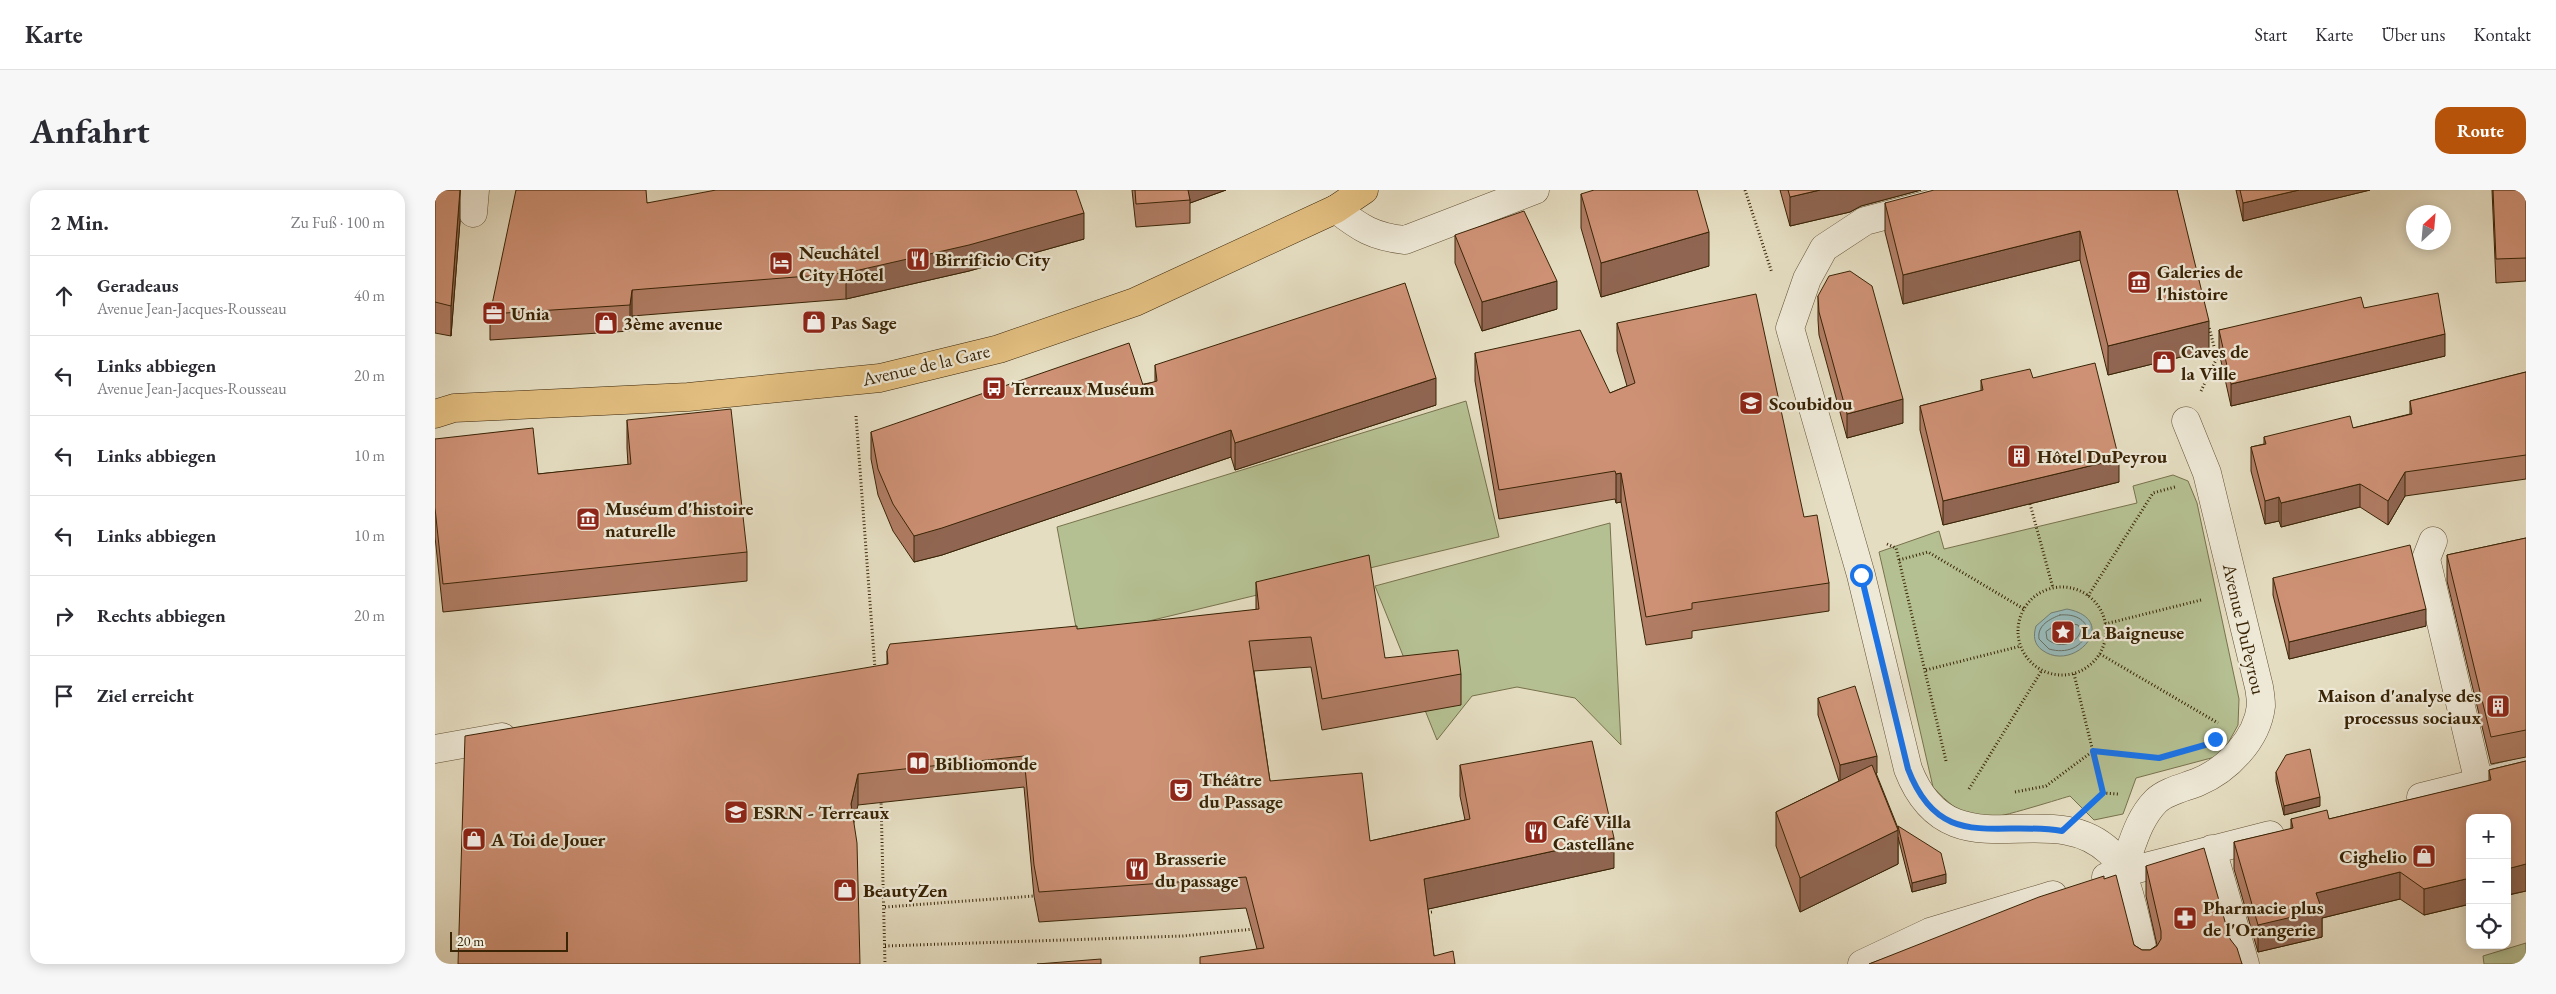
<!DOCTYPE html>
<html lang="de">
<meta charset="utf-8">
<style>
body{margin:0;font-family:"EB Garamond",serif;background:#f7f7f7;color:#2b2b33}
.controls{position:absolute;right:15px;bottom:15px;display:grid;overflow:hidden;border-radius:10px;box-shadow:0 2px 12px #0003}
.controls button{width:45px;height:45px;display:grid;place-items:center;padding:0;border:0;border-bottom:1px solid #e1e1e2;background:#fff;color:#2b2b33;font:25px sans-serif}
.compass{position:absolute;left:1971px;top:15px;width:45px;height:45px;border-radius:50%;background:#fff;box-shadow:0 2px 12px #0003;rotate:26deg}
.scale{position:absolute;left:15px;bottom:12px;width:118px;box-sizing:border-box;padding-left:5px;border:2px solid #392406;border-top:0;font-size:14px;line-height:18px;white-space:nowrap;color:#392406;-webkit-text-stroke:4px #eee9d7;paint-order:stroke}
.stop{position:absolute;width:15px;height:15px;margin:-11px;border:4px solid #1a73e8;border-radius:50%;background:#fff}
.stop.end{background:#1a73e8;border-color:#fff;box-shadow:0 1px 5px #0008}
.list{margin:0;padding:0;list-style:none}
h2{display:flex;justify-content:space-between;align-items:center;height:65px;margin:0;padding:0 20px;font-size:21px}
h2 small{font-size:16px;font-weight:400;color:#7c7c81}
.list li{display:grid;grid-template-columns:32px 1fr auto;gap:15px;align-items:center;box-sizing:border-box;height:80px;padding:0 20px;border-top:1px solid #e1e1e2}
.list b{display:block;font-size:19px;white-space:nowrap}
.list p{margin:0;font-size:16px;white-space:nowrap;color:#7c7c81}
.list em{font-size:16px;font-style:normal;color:#7c7c81}
.icon{flex:none;width:28px;height:28px;fill:none;stroke:currentColor;stroke-width:2;stroke-linecap:round;stroke-linejoin:round}
.map{position:relative;flex:none;width:2091px;height:774px;overflow:hidden;border-radius:15px}
header{display:flex;align-items:center;gap:30px;box-sizing:border-box;height:70px;padding:0 25px;background:#fff;border-bottom:1px solid #e1e1e2}
header strong{font-size:24px}
nav{display:flex;gap:28px;margin-inline-start:auto;font-size:18px}
.intro{display:flex;align-items:center;justify-content:space-between;box-sizing:border-box;height:120px;padding:0 30px}
h1{margin:0;font-size:35px}
.button{padding:12px 22px;border-radius:15px;background:#b45309;color:#fff;font-size:18px;font-weight:700}
main{display:flex;gap:30px;padding:0 30px}
aside{flex:1;background:#fff;border-radius:15px;box-shadow:0 2px 12px #0003}
.map>svg:first-child{display:block}
.green{fill:#b5c092;stroke:#77724c}
.water{fill:#98baba;stroke:#727e72}
.lines{fill:none;stroke-linecap:round;stroke-linejoin:round}
.shore{stroke:#686f60;stroke-width:1}
.minor-casing{stroke:#645235;stroke-width:29}
.major-casing{stroke:#392406;stroke-width:29}
.path{stroke:#392406;stroke-width:3;stroke-dasharray:1 2.5;stroke-linecap:butt}
.minor{stroke:#eee9d7;stroke-width:28}
.major{stroke:#e2be80;stroke-width:28}
.wall{fill:#b17d65;stroke:#392406}
.shaded-wall{fill:#906652;stroke:#392406}
.building{fill:#ce9175;stroke:#392406}
.route{stroke:#1a73e8;stroke-width:6}
.labels{text-anchor:middle;dominant-baseline:central;stroke-width:4.5;stroke-linejoin:round;paint-order:stroke}
.poi-label{font-size:19px;font-weight:bold;fill:#392406;stroke:#eee9d7;text-anchor:start}
.street-label{font-size:19px;fill:#392406;stroke:#eee9d7}
</style>
<header>
<strong>Karte</strong>
<nav><a>Start</a><a>Karte</a><a>Über uns</a><a>Kontakt</a></nav>
</header>
<div class="intro"><h1>Anfahrt</h1><a class="button">Route</a></div>
<main>
<aside>
<h2>2 Min.<small>Zu Fuß · 100 m</small></h2>
<ul class="list">
<li><svg class="icon" aria-label="ahead" viewBox="0 0 24 24"><path d="M12 20V5M6 11l6-6 6 6"/></svg><div><b>Geradeaus</b><p>Avenue Jean-Jacques-Rousseau</p></div><em>40 m</em></li>
<li><svg class="icon" aria-label="left" viewBox="0 0 24 24"><path d="M17 20v-9H6M10 6l-5 5 5 5"/></svg><div><b>Links abbiegen</b><p>Avenue Jean-Jacques-Rousseau</p></div><em>20 m</em></li>
<li><svg class="icon" aria-label="left" viewBox="0 0 24 24"><path d="M17 20v-9H6M10 6l-5 5 5 5"/></svg><div><b>Links abbiegen</b></div><em>10 m</em></li>
<li><svg class="icon" aria-label="left" viewBox="0 0 24 24"><path d="M17 20v-9H6M10 6l-5 5 5 5"/></svg><div><b>Links abbiegen</b></div><em>10 m</em></li>
<li><svg class="icon" aria-label="right" viewBox="0 0 24 24"><path d="M7 20v-9h11M14 6l5 5-5 5"/></svg><div><b>Rechts abbiegen</b></div><em>20 m</em></li>
<li><svg class="icon" aria-label="arrive" viewBox="0 0 24 24"><path d="M6 21V4h12l-3 4 3 4H6"/></svg><div><b>Ziel erreicht</b></div></li>
</ul>
</aside>
<div class="map">
<svg width="2091" height="774" viewBox="0 0 2091 774">
<rect width="100%" height="100%" fill="#e5ddc1"/>
<filter id="stains"><feTurbulence type="fractalNoise" baseFrequency=".004" numOctaves="4"/><feColorMatrix values="0 0 0 0 .2 0 0 0 0 .09 0 0 0 0 .02 0 0 0 .5 -.17"/></filter>
<radialGradient id="worn" r=".72"><stop offset=".6" stop-color="#630" stop-opacity="0"/><stop offset="1" stop-color="#630" stop-opacity=".3"/></radialGradient>
<path class="green" d="M1031 211 1064 347 643 448 622 337Z
M1738 285 1753 291 1762 313 1804 509 1803 535 1792 555 1780 567 1701 588 1688 624 1659 630 1635 606C1621 610 1555 631 1546 629 1526 625 1512 612 1498 597L1444 362 1504 341 1509 359 1702 313 1698 296Z
M1175 333 1186 555 1140 508 1082 497 1037 506 1002 550 940 396Z
M2091 753V774H2049L2048 766Z"/>
<path class="water" d="M1632 419C1687 430 1639 484 1607 460 1599 454 1598 446 1601 436L1616 423Z"/>
<g class="lines">
<path class="shore" d="M1625 425C1637 424 1649 427 1653 440 1648 458 1631 464 1614 459L1604 449C1602 435 1615 429 1625 425Z
M1626 431 1643 435 1646 440C1642 455 1623 459 1612 449L1611 442Z"/>
<g class="minor-casing">
<path id="minor" d="M1548 0 1430 31 1389 58 1372 89 1355 138 1426 385 1473 579C1515 688 1613 603 1675 662 1693 680 1704 748 1711 774
M901 19C925 38 939 47 970 50L1100 0
M38 23 40 0
M1998 351 1991 369 2044 593
M0 559 67 547
M1986 607 2091 581
M1777 659 1810 774
M1687 682C1697 657 1702 630 1721 611 1731 601 1751 597 1763 592 1792 580 1822 550 1826 516 1826 510 1825 503 1824 497L1772 283 1751 231
M1671 687 1835 645
M1427 774 1495 742 1618 705"/>
</g>
<g class="major-casing">
<path id="major" d="M0 224 19 218 253 207 445 188 564 159 700 112 901 19 929 0"/>
</g>
<path class="path" d="M1310 0 1337 83
M1766 201 1782 168 1774 137
M421 226 440 479
M1595 314 1618 398
M1452 354 1461 358 1464 370
M1583 441a44 44 0 1 1 88 0a44 44 0 1 1-88 0Z
M1653 406 1718 303 1740 297
M1670 434 1766 410
M1665 464 1783 533
M1491 480 1586 456
M1639 484 1668 603
M1511 571 1464 370 1493 362 1589 419
M1534 599 1607 480
M1580 602 1611 596 1658 561 1724 568
M446 610 450 774
M1658 613 1668 603 1683 604
M450 717 599 706
M989 723 997 722
M450 756 748 746 819 739"/>
<use href="#minor" class="minor"/>
<use href="#major" class="major"/>
</g>
<path class="wall" d="M0 0 25 31 16 146 0 143Z
M697 0H791L755 13V33L701 37Z
M1345 0H1486L1426 16 1415 22 1355 36Z
M1742 0 1774 160 1673 185 1645 70 1468 114 1450 42V13Z
M1801 0H1935L1808 31Z
M2057 0H2091V91L2061 93Z
M1146 4 1274 76 1166 107 1146 38Z
M212 13 649 49 534 81 411 109 197 126 195 141 55 150V124Z
M1020 45 1122 119 1047 141 1020 73Z
M1383 106 1468 233 1412 248 1384 145 1383 130Z
M1929 118 2010 166 1796 216 1784 162V140Z
M1182 133 1369 327 1394 393V421L1257 441V448L1211 455 1186 312 1181 313 1180 309 1064 329 1040 191V163L1175 203 1192 196 1182 161Z
M720 175 1001 215 800 280 796 267 507 365 479 372 458 341 443 305 436 269V242L720 192Z
M2091 182V289L1970 306 1953 335 1925 317 1846 337 1844 331 1830 334 1816 281V257L1829 254V247L1918 238 1975 224V211Z
M1598 188 1684 292 1508 335 1485 240V216L1546 201V190Z
M192 230 312 362V391L8 422 0 347V249L103 284 193 275 192 258Z
M2091 348V567L2056 574 2012 391V365Z
M1838 388 1991 436 1854 469 1838 405Z
M821 392 950 468 1026 484V515L887 540 876 477 819 481 835 591 935 651 1030 630 1025 606V575L1179 678 993 719 999 766 822 759 811 718 604 732 599 706 589 597 423 615 23 774 452 474V461L821 420Z
M1383 508 1442 583H1441L1463 638 1511 693 1477 702 1463 647V674L1365 722 1341 656V622L1404 591 1383 525Z
M2091 571V701L1989 725 1965 709 1887 728V747L1823 762 1799 679V652L1856 639V629H1894L2054 591V580Z
M1841 582 1885 616 1849 625 1841 591Z
M1711 676 1795 749 1807 774H1434L1669 689 1699 755 1707 760H1715L1722 755 1711 706Z"/>
<path class="shaded-wall" d="M25 0V31L16 146V116Z
M752 0H791L755 13V10Z
M1385 0H1486L1426 16 1415 22 1355 36V7Z
M1864 0H1935L1808 31V13Z
M649 23V49L534 81 411 109V83Z
M1645 41V70L1468 114V85Z
M1274 42V76L1166 107V73Z
M1122 91V119L1047 141V112Z
M197 100V126L195 141V115Z
M1774 131V160L1673 185V156Z
M2010 144V166L1796 216V194Z
M1001 188V215L800 280V253Z
M1468 209V233L1412 248V224Z
M796 240V267L507 365 479 372V346Z
M1684 269V292L1508 335V311Z
M1970 282V306L1953 335V311Z
M1186 283V312L1181 313V284Z
M1925 294V317L1846 337V313Z
M1844 307V331L1830 334V311Z
M1991 419V436L1854 469V452Z
M1442 566V583L1405 592V575Z
M423 584V615L416 645V614Z
M1885 607V616L1849 625V616Z
M1463 640V674L1365 722V688Z
M1179 648V678L989 720V689Z
M2091 674V701L2072 705V679Z
M1965 682V709L1887 728V747L1823 762V735L1881 703Z
M1511 684V693L1477 702V693Z
M2035 688V714L1989 725V699Z"/>
<path class="building" d="M0 0H25L16 116 0 112Z
M81 0H211L212 13 281 0H641L649 23 534 55 411 83 197 100 195 115 55 124Z
M700 0H753L755 10 701 14Z
M1159 0H1262L1274 42 1166 73 1146 4Z
M1353 0H1385L1355 7Z
M1499 0H1742L1774 131 1673 156 1645 41 1468 85 1450 13Z
M1805 0H1864L1808 13Z
M2058 0H2091V68L2061 69Z
M1089 21 1122 91 1047 112 1020 45Z
M1415 81 1437 96 1468 209 1412 224 1384 122 1383 106 1394 86Z
M970 93 1001 188 800 253 796 240 507 338 479 346 458 314 443 279 436 242 694 153 708 195 722 191 720 175Z
M2003 103 2010 144 1796 194 1784 140 1926 107 1929 118Z
M1321 104 1369 327 1382 325 1394 393 1257 413V419L1211 427 1186 283 1181 284 1180 281 1064 300 1040 163 1145 140 1175 203 1200 193 1182 133Z
M1660 173 1684 269 1508 311 1485 216 1548 200 1546 190 1595 179 1598 188Z
M2091 182V265L1970 282 1953 311 1925 294 1846 313 1844 307 1830 311 1816 257 1831 254 1829 247 1915 226 1918 238 1977 224 1975 211Z
M296 219 312 362 8 394 0 318V249L98 238 103 284 196 274 192 230Z
M2091 348V540L2056 547 2012 365Z
M1975 355 1991 419 1854 452 1838 388Z
M934 365 950 468 1023 460 1026 484 887 509 876 447 814 451 835 591 927 583 935 651 1035 629 1025 575 1157 551 1179 648 989 689 999 766 1018 761 1020 774H765V767L829 758 811 687 604 702 599 675 589 566 423 584 416 614 422 653 425 774H23L30 546 453 474 452 461 455 454 642 436V439L824 419 821 392Z
M1420 496 1442 566 1405 575 1383 508Z
M1875 559 1885 607 1849 616 1841 582 1851 565Z
M2091 571V674L2072 679V628H2035V688L1989 699 1965 682 1881 703 1887 720 1823 735 1799 652 1858 638 1856 629 1892 620 1894 629 2056 590 2054 580Z
M1437 575 1463 640 1365 688 1341 622Z
M1463 636 1506 663 1511 684 1477 693Z
M1769 658 1795 749 1802 758 1807 774H1434L1604 707 1669 686V689L1681 685 1699 755 1707 760H1715L1722 756 1726 749V741L1711 676Z
M666 769V774H602Z"/>
<g class="lines">
<path class="route" d="M1426 385 1473 579C1505 663 1561 630 1627 641L1668 603 1658 561 1724 568 1770 555 1780 549"/>
</g>
<defs>
<g id="restaurant-square" transform="scale(1.25)"><rect x="-9" y="-9" width="18" height="18" rx="4" fill="#8f2418" stroke="#eee9d7"/><path d="M-5-6h1v4h1v-4h1v4h1v-4h1v5L-1.5 .5V6h-2V.5L-5-1ZM5-6V6H3V1.5H1.5Q1.5-4 5-6Z" fill="#fff"/></g>
<g id="hotel-square" transform="scale(1.25)"><rect x="-9" y="-9" width="18" height="18" rx="4" fill="#8f2418" stroke="#eee9d7"/><path d="M-6-4.5h1.5V1H6V5H4.5V3h-9V5H-6ZM-4 0a1.8 1.8 0 1 1 3.6 0ZM.5 0V-2.5h3Q6-2.5 6 0Z" fill="#fff"/></g>
<g id="museum-square" transform="scale(1.25)"><rect x="-9" y="-9" width="18" height="18" rx="4" fill="#8f2418" stroke="#eee9d7"/><path d="M0-6L6-3V-2H-6V-3ZM-5-1h2V3h-2ZM-1-1h2V3h-2ZM3-1h2V3H3ZM-6 4H6V6H-6Z" fill="#fff"/></g>
<g id="office-square" transform="scale(1.25)"><rect x="-9" y="-9" width="18" height="18" rx="4" fill="#8f2418" stroke="#eee9d7"/><path d="M-6-3h4V-5.5h4V-3h4V5H-6ZM-1-4.5V-3h2v-1.5ZM-6 0V1H6V0Z" fill="#fff"/></g>
<g id="shop-square" transform="scale(1.25)"><rect x="-9" y="-9" width="18" height="18" rx="4" fill="#8f2418" stroke="#eee9d7"/><path d="M-5-2.5h2.3a2.7 3.5 0 0 1 5.4 0H5L5.5 6h-11ZM-1.5-2.5h3a1.5 2.3 0 0 0-3 0Z" fill="#fff"/></g>
<g id="bus-square" transform="scale(1.25)"><rect x="-9" y="-9" width="18" height="18" rx="4" fill="#8f2418" stroke="#eee9d7"/><path d="M-5-6H5V4H4V6H2V4H-2V6H-4V4H-5ZM-3.5-4V0h7V-4ZM-3.5 1.2v1.5H-2V1.2ZM2 1.2v1.5H3.5V1.2Z" fill="#fff"/></g>
<g id="school-square" transform="scale(1.25)"><rect x="-9" y="-9" width="18" height="18" rx="4" fill="#8f2418" stroke="#eee9d7"/><path d="M0-5L7-2L0 1L-7-2ZM-4 1L0 2.5L4 1V4Q0 6-4 4Z" fill="#fff"/></g>
<g id="building-square" transform="scale(1.25)"><rect x="-9" y="-9" width="18" height="18" rx="4" fill="#8f2418" stroke="#eee9d7"/><path d="M-4-6H4V6H1V3H-1V6H-4ZM-2.5-4.3h1.7v1.8h-1.7ZM.8-4.3h1.7v1.8H.8ZM-2.5-1h1.7V.8h-1.7ZM.8-1h1.7V.8H.8Z" fill="#fff"/></g>
<g id="sight-square" transform="scale(1.25)"><rect x="-9" y="-9" width="18" height="18" rx="4" fill="#8f2418" stroke="#eee9d7"/><path d="M0-6L1.8-2.2L6-1.7L2.9 1.2L3.7 5.4L0 3.3L-3.7 5.4L-2.9 1.2L-6-1.7L-1.8-2.2Z" fill="#fff"/></g>
<g id="library-square" transform="scale(1.25)"><rect x="-9" y="-9" width="18" height="18" rx="4" fill="#8f2418" stroke="#eee9d7"/><path d="M-6-4Q-3-5.5-.7-3.5V5Q-3 3-6 4ZM6-4Q3-5.5 .7-3.5V5Q3 3 6 4Z" fill="#fff"/></g>
<g id="theatre-square" transform="scale(1.25)"><rect x="-9" y="-9" width="18" height="18" rx="4" fill="#8f2418" stroke="#eee9d7"/><path d="M-5-5.5Q0-4 5-5.5V0Q5 5 0 6Q-5 5-5 0ZM-3.3-2.5H-1v1.5H-3.3ZM1-2.5H3.3v1.5H1ZM-2.8 1Q0 5.5 2.8 1Z" fill="#fff"/></g>
<g id="pharmacy-square" transform="scale(1.25)"><rect x="-9" y="-9" width="18" height="18" rx="4" fill="#8f2418" stroke="#eee9d7"/><path d="M-2-6h4v4h4v4h-4v4h-4v-4h-4v-4h4Z" fill="#fff"/></g>
</defs>
<g fill-rule="evenodd">
<use href="#restaurant-square" x="483" y="69"/>
<use href="#hotel-square" x="346" y="73"/>
<use href="#museum-square" x="1704" y="92"/>
<use href="#office-square" x="59" y="123"/>
<use href="#shop-square" x="379" y="132"/>
<use href="#shop-square" x="171" y="133"/>
<use href="#shop-square" x="1729" y="172"/>
<use href="#bus-square" x="559" y="198"/>
<use href="#school-square" x="1316" y="213"/>
<use href="#building-square" x="1584" y="266"/>
<use href="#museum-square" x="153" y="329"/>
<use href="#sight-square" x="1628" y="442"/>
<use href="#building-square" x="2063" y="516"/>
<use href="#library-square" x="483" y="573"/>
<use href="#theatre-square" x="746" y="600"/>
<use href="#school-square" x="301" y="622"/>
<use href="#restaurant-square" x="1101" y="642"/>
<use href="#shop-square" x="39" y="649"/>
<use href="#shop-square" x="1989" y="666"/>
<use href="#restaurant-square" x="702" y="679"/>
<use href="#shop-square" x="410" y="700"/>
<use href="#pharmacy-square" x="1750" y="728"/>
</g>
<g class="labels">
<g class="poi-label">
<text x="364" y="62">Neuchâtel<tspan x="364" dy="22">City Hotel</tspan></text>
<text x="500" y="69">Birrificio City</text>
<text x="1722" y="81">Galeries de<tspan x="1722" dy="22">l'histoire</tspan></text>
<text x="76" y="123">Unia</text>
<text x="396" y="132">Pas Sage</text>
<text x="188" y="133">3ème avenue</text>
<text x="1746" y="161">Caves de<tspan x="1746" dy="22">la Ville</tspan></text>
<text x="576" y="198">Terreaux Muséum</text>
<text x="1334" y="213">Scoubidou</text>
<text x="1602" y="266">Hôtel DuPeyrou</text>
<text x="170" y="318">Muséum d'histoire<tspan x="170" dy="22">naturelle</tspan></text>
<text x="1646" y="442">La Baigneuse</text>
<text x="2046" y="505" text-anchor="end">Maison d'analyse des<tspan x="2046" dy="22">processus sociaux</tspan></text>
<text x="500" y="573">Bibliomonde</text>
<text x="764" y="589">Théâtre<tspan x="764" dy="22">du Passage</tspan></text>
<text x="318" y="622">ESRN - Terreaux</text>
<text x="1118" y="631">Café Villa<tspan x="1118" dy="22">Castellane</tspan></text>
<text x="56" y="649">A Toi de Jouer</text>
<text x="1972" y="666" text-anchor="end">Cighelio</text>
<text x="720" y="668">Brasserie<tspan x="720" dy="22">du passage</tspan></text>
<text x="428" y="700">BeautyZen</text>
<text x="1768" y="717">Pharmacie plus<tspan x="1768" dy="22">de l'Orangerie</tspan></text>
</g>
<g class="street-label">
<text transform="translate(491 175) rotate(-13)">Avenue de la Gare</text>
<text transform="translate(1809 439) rotate(77)">Avenue DuPeyrou</text>
</g>
</g>
<rect width="100%" height="100%" filter="url(#stains)"/>
<rect width="100%" height="100%" fill="url(#worn)"/>
</svg>
<div class="controls">
<button>+</button>
<button>−</button>
<button><svg class="icon" aria-label="locate" viewBox="0 0 24 24"><circle cx="12" cy="12" r="6"/><path d="M12 2v4M12 18v4M2 12h4M18 12h4"/></svg></button>
</div>
<svg class="compass" viewBox="-18 -18 36 36"><path d="M0-13l5 13h-10z" fill="#e53935"/><path d="M0 13l5-13h-10z" fill="#7c7c81"/></svg>
<div class="scale">20 m</div>
<div class="stop" style="left:1426px;top:385px"></div>
<div class="stop end" style="left:1780px;top:549px"></div>
</div>
</main>
